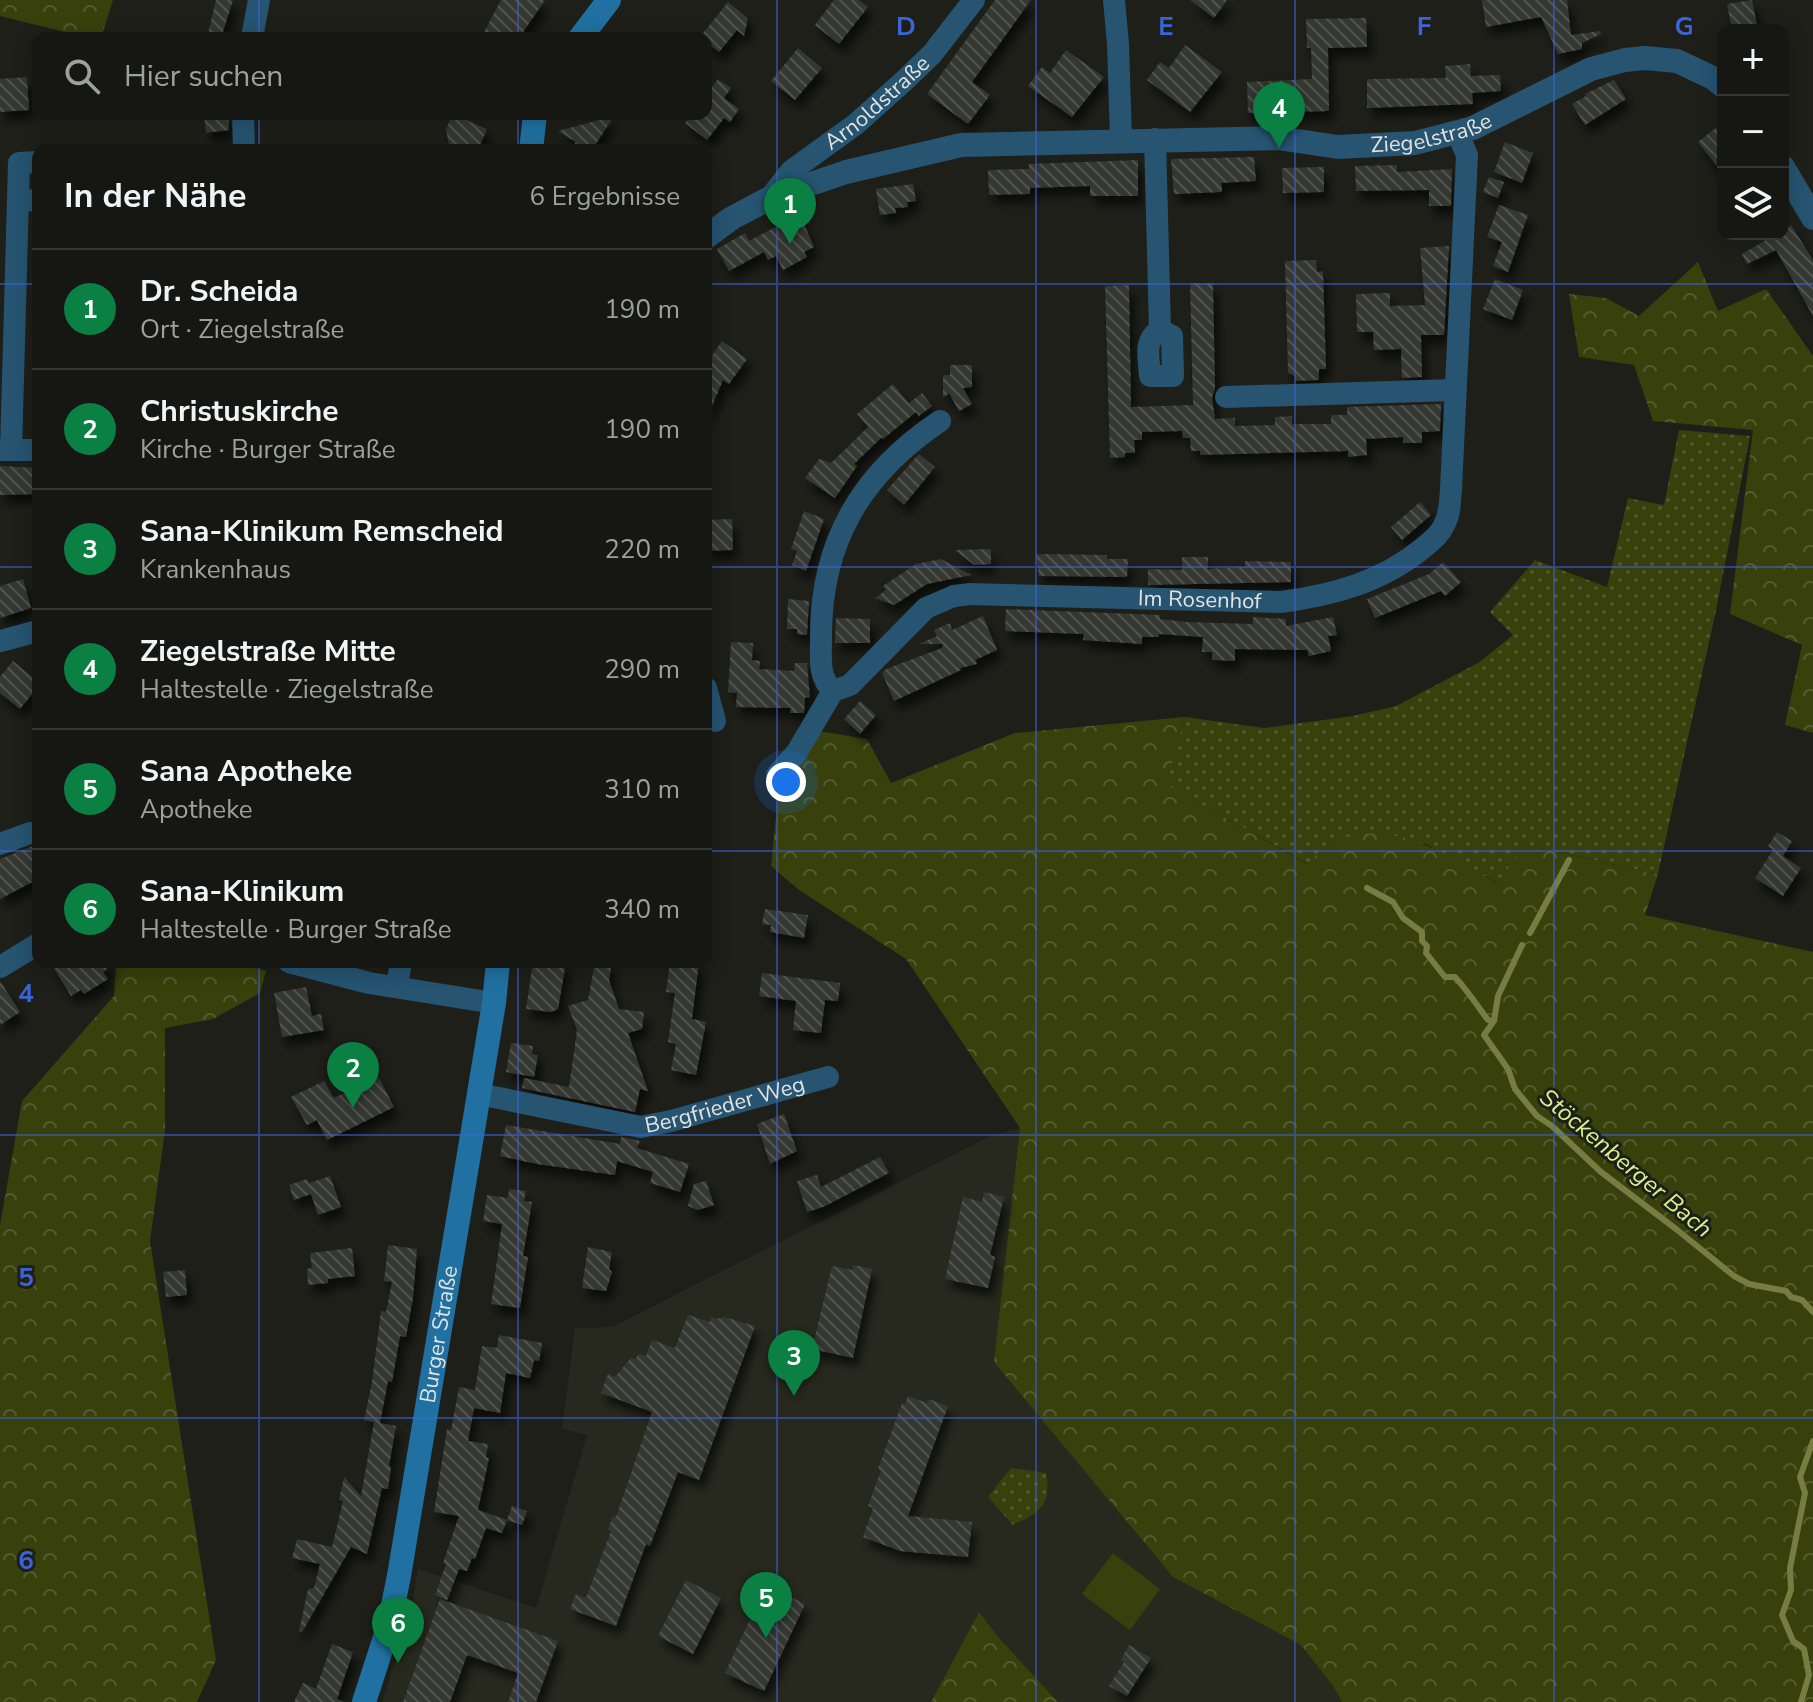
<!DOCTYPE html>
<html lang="de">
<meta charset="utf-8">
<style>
body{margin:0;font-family:"Nunito Sans",sans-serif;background:#1f201c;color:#f1f3f6}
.controls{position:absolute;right:24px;top:24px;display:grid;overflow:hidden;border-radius:16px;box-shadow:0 4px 20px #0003}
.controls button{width:72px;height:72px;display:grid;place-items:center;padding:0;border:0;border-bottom:2px solid #353633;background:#161713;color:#f1f3f6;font:40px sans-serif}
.you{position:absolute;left:786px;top:782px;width:28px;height:28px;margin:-20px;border:6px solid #fff;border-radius:50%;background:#1a73e8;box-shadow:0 0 0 12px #1a73e833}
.badge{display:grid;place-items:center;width:52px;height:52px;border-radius:50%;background:#0b8043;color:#fff;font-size:26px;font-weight:700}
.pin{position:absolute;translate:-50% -66px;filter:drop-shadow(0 2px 4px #0008)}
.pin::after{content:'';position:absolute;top:42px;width:28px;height:24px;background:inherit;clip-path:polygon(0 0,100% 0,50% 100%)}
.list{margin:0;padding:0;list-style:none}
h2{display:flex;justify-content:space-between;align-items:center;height:104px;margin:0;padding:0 32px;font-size:34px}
h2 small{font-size:26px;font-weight:400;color:#9e9fa0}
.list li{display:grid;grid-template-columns:52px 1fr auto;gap:24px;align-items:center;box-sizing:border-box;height:120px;padding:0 32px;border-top:2px solid #353633}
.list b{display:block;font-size:30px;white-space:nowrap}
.list p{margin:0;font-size:26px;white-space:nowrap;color:#9e9fa0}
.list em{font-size:26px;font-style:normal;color:#9e9fa0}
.icon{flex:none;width:44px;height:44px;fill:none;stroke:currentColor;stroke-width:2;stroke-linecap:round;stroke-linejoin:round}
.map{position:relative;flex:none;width:1813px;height:1702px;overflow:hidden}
.search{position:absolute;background:#161713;box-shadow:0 4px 20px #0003;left:32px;top:32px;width:680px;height:88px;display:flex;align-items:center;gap:20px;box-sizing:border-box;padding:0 28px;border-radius:16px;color:#9e9fa0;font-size:30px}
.panel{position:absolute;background:#161713;box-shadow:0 4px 20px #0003;left:32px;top:144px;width:680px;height:824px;border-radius:16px}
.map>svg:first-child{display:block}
.built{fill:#27291e}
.green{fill:url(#green-dots)}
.forest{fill:url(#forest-crowns)}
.pitch{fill:#38400c}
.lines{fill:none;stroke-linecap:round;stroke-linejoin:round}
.stream{stroke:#757d43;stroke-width:6}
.building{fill:url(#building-back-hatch);filter:url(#shadow)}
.minor{stroke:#265471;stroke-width:22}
.tertiary{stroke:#265471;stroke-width:24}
.secondary{stroke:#2071a1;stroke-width:24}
.grid{fill:none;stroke:#3b64d9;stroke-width:2;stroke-opacity:0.55}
.labels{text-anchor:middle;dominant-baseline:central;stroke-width:6;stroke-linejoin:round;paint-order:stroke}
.street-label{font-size:22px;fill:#e2e3df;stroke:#1e1f19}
.water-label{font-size:24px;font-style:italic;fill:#dbef8c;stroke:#1e1f19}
.grid-label{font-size:26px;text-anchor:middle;font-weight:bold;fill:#3b64d9;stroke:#1e1f19;stroke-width:6;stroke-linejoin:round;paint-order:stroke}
</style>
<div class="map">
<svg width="1813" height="1702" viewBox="0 0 1813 1702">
<defs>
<pattern id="green-dots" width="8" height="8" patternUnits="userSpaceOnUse" patternTransform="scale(2)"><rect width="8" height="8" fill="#38400c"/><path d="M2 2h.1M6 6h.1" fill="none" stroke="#545b2f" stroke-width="1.8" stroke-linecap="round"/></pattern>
<pattern id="forest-crowns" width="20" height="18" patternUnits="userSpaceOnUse" patternTransform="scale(2)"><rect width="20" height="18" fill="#38400c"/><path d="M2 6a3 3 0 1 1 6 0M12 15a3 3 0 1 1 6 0" fill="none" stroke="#545b2f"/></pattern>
<pattern id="building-back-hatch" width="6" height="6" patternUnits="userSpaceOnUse" patternTransform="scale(2)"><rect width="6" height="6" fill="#353731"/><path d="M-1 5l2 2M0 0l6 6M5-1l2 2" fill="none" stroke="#52544e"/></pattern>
<filter id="shadow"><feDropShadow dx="5" dy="9" stdDeviation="4" flood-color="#0009"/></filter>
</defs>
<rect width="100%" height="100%" fill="#1e1f19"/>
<path class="built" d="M1020 1128 995 1362 1173 1577 1301 1645 1333 1686 1342 1702H1058L999 1638 979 1613 931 1702H382L411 1610 418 1569 536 1608 587 1435 562 1429 575 1328 612 1327 990 1136Z"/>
<path class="green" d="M1679 430 1750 436 1715 615 1658 874 1526 845 1498 883 1426 844 1335 841 1308 864 1165 784 1185 717 1264 728 1353 716 1396 706 1478 663 1513 635 1490 612 1535 560 1607 587 1628 498 1664 505Z
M1011 1468 1046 1473C1052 1505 1040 1512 1013 1525L988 1497Z"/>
<path class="forest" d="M0 0H113L101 38H90L0 16Z
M1698 262 1718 311 1766 289 1813 356V733L1785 725 1802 645 1730 614 1753 430 1653 421 1634 365 1579 357 1569 294 1606 298 1639 316Z
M1185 717 1166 784 1307 864C1316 856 1326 845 1336 841 1393 817 1449 856 1497 883L1525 845 1658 874 1645 915 1813 952V1702H1342L1333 1686 1301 1645 1173 1577 994 1362 1020 1128 906 959 799 890 771 866 780 777 818 731 867 739 891 783 1015 733Z
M116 962H233L266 971 260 993 213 1019 165 1028V1130L150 1241 216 1660 197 1702H0V1225L22 1101 114 996Z
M979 1612 999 1638 1058 1702H931Z"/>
<path class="pitch" d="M1113 1553 1160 1589 1130 1630 1082 1594Z"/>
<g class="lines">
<path class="stream" d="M1367 888 1393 902 1403 918 1422 932V941L1427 946 1426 953 1445 977H1455C1468 991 1476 1004 1488 1020L1494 1021
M1530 933 1569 860
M1522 945 1498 996 1494 1021 1484 1035 1508 1069 1515 1089 1537 1116 1552 1126 1601 1172 1676 1229 1734 1276 1749 1284 1786 1291 1791 1297 1802 1300 1813 1312
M1801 1702 1809 1675 1804 1649 1793 1641 1782 1615 1791 1590 1790 1568 1805 1493 1800 1477 1813 1441"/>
</g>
<path class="building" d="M216 0H233L221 38H207Z
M501 0H545L519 38H481Z
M834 0H859L868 7 839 44 815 25Z
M995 0H1031L972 82 990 95 968 124 927 94Z
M1190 0H1227L1214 18Z
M1482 0H1567L1571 35 1600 31 1601 34 1582 43V49L1558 54 1541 17 1486 27Z
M1752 0 1758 30H1732L1727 4Z
M728 2 748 18 744 36 737 30 719 52 706 42V38L700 37Z
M1366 18 1367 47 1328 48 1329 111 1248 113 1247 82 1312 79 1311 48H1307L1306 19Z
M1185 45 1222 72 1190 112 1147 80 1160 62 1169 68Z
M798 48 822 68 795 100 771 81Z
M1066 50 1104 77 1072 117 1028 86 1042 67 1050 73Z
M1470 64 1471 76 1500 75 1501 91 1472 93 1473 104 1367 108V79L1446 78 1445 66Z
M27 77 29 110 0 112V79Z
M718 79 731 88 724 98 739 109 730 122 724 118 707 140 685 123 692 114H706V95Z
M1614 80 1626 99 1585 125 1572 104 1586 96 1585 94Z
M204 114H228L229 130 206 133Z
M452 114 487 129 478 150H450L446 130Z
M614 116 592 150H582L574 145 576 142 558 131Z
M1723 122V174L1698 142Z
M1505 142 1533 153 1522 183 1494 172Z
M1254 157 1256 181 1221 183 1222 192 1174 194 1171 159Z
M1138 160V196H1090V186L1030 188V194L989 195 988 170 1029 169V164Z
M1397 165V172L1452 169 1451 206H1429V190L1356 191 1355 166Z
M1324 167V192L1283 193 1282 168Z
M1489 177 1504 182 1498 198 1483 192Z
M913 184 916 201 907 202 908 207 895 208 896 213 880 215 876 189Z
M1499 205 1528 215 1508 272 1493 266 1502 242 1487 237Z
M801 217 814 247 804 252 807 257 783 270 776 256 768 260 764 252 729 271 717 249 745 233 749 241 779 225 782 221 791 222Z
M1791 225 1813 260V316L1776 250 1747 264 1742 254 1776 234H1783V230Z
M1449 246 1444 335H1421L1422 377 1402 378 1401 349 1374 350 1373 332H1357L1356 294 1390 293V306L1425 305 1420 248Z
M1316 260 1317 272 1323 271 1326 369H1319V380L1295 381V376L1288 373 1285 261Z
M1495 279 1523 290 1512 320 1483 309Z
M1190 283H1213L1215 389 1212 397 1215 419 1235 418V426L1275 425V417L1292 416V424H1331V415H1347V407L1441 404 1440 431 1422 432V443H1403V437L1366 439 1367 455 1348 457V451L1200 455V451H1191L1190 438H1183L1182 431 1142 432V440H1134L1135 453H1125V457L1110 458 1105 286 1129 285 1131 407 1193 405Z
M722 341 747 359 729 384 723 380 706 420V364Z
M950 365H972V387L963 388 972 404 959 411 949 393 943 398V375H950Z
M893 384 915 411 909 403 922 393 932 406 919 416 916 412 883 439 882 437 854 464 857 466 835 498 805 478 819 459 831 463 868 427 857 414Z
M919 454 935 467 904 505 887 490Z
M0 466 38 468V494L0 495Z
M1420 502 1431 515 1402 540 1391 527Z
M804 511 824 519 806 571 792 565 797 551 791 549Z
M732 519 733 550 706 551V520Z
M991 549V564L974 565 955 550Z
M1036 554 1107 555V559H1128L1127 577 1039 576Z
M1182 557H1208V569L1245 567V561L1291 562V582L1148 585V569L1182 570Z
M941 559 971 575 927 584 894 605 875 598 886 590 883 586 916 564Z
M1443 562 1461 582 1445 596 1441 591 1375 618 1367 599 1429 574Z
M23 579 31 608 0 618V586Z
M788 599 809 601 807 635 797 634V629H787Z
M1006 609 1160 615V619L1185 622 1253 624V617L1286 619V626L1333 617 1337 635 1328 636 1331 651 1309 656 1307 650 1235 649V661L1212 660V652H1202L1203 637 1159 634V637H1142V644L1083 640 1084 634 1005 631Z
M983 616 997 650 975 660 977 664 960 668 961 670 894 701 882 673 886 669 942 648 943 644H919L937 636 934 630 950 623 952 630Z
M836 618 870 619V643H835Z
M731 642 753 643 752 660 760 661 759 669 794 671 795 663H807L810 698 805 697 804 713H790L791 708 736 707 737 693 728 692Z
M13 661 38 682V687L20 709 0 693V677Z
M860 701 876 715 860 734 844 719Z
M1777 832 1792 841 1783 856 1801 868 1783 896 1755 878 1773 850 1776 852 1768 846Z
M38 844V879L0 899V859Z
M765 909 808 915 804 938 770 932 771 925 762 924Z
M50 962H116L103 972 108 979 84 994 81 990 71 996Z
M533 962H566L558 1009 551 1012 526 1009Z
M595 962H612L609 980 619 1009 644 1012 642 1029 628 1033 648 1091 640 1089 635 1112 522 1088 524 1078 569 1087 577 1030 568 1006 588 1000Z
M670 962H699L692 1019 706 1022 696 1075 671 1070 676 1044 668 1042 675 993 666 992Z
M762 973 840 983 838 1001 825 1000 821 1033 793 1030 796 1001 759 996Z
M0 981 20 1012 0 1025Z
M306 987 312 1016 321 1014 324 1030 282 1037 274 993Z
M511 1043 533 1046 532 1054 538 1055 534 1077 506 1072Z
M378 1076 394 1107 327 1140 317 1120 307 1125 291 1097 324 1081 334 1098Z
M784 1114 797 1151 770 1164 757 1124Z
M506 1125 620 1144 621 1137 640 1141 637 1148 689 1164 680 1192 650 1183 653 1172 617 1161 615 1175 537 1164 500 1156Z
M880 1157 889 1173 823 1207 807 1212 797 1181 817 1175 821 1187Z
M330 1176 341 1207 318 1215 311 1194 294 1200 289 1185 307 1179 309 1183Z
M706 1181 714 1205 698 1210 688 1206 694 1184Z
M509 1189 526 1191 524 1201 532 1202 523 1256 528 1257 520 1308 491 1304 502 1224 483 1221 487 1195 508 1198Z
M984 1192 1004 1197 990 1255 995 1257 988 1288 945 1279 963 1197 982 1202Z
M388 1245 417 1249 413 1298 406 1337 400 1336 392 1382 388 1381 380 1423 396 1426 389 1466 391 1467 388 1489 382 1488 367 1554 351 1547 302 1632 299 1631 308 1589 314 1588 320 1564 292 1558 297 1539 332 1547 343 1501 339 1500 344 1477 361 1496 374 1422 364 1420 372 1382 381 1311 386 1312 392 1282 384 1281Z
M588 1247 612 1252 609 1269 612 1272 606 1291 582 1288Z
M352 1248 355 1276 328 1279V1283L308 1285 307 1269 312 1268 310 1253Z
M853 1265 872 1269 853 1358 812 1349 832 1266 852 1270Z
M185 1270 187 1295 166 1297 163 1272Z
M688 1315 710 1322 711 1317 717 1319 724 1317 755 1326 699 1480 678 1472 650 1546 646 1544 616 1626 570 1609 576 1594 586 1598 611 1531 608 1530 613 1516 616 1517 652 1412 601 1393 608 1374 615 1377 631 1358 636 1359 638 1354 646 1356 652 1340 675 1348Z
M499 1335 542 1343 539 1361 534 1360 530 1378 506 1373 500 1413 474 1408 468 1441 488 1444 486 1457 489 1458 478 1510 507 1520 502 1533 486 1528 475 1559 472 1558 467 1571 459 1569 447 1600 435 1595 446 1564 443 1563 459 1516 434 1512 447 1429 451 1430 459 1387 475 1390 482 1346 497 1348Z
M908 1396 927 1403 928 1399 948 1406 908 1516 972 1522 968 1557 900 1551 863 1537 873 1508 868 1506 881 1470 878 1469 902 1403 905 1404Z
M512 1506 527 1511 522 1525 507 1520Z
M686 1580 721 1598 693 1654 658 1636Z
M766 1585 805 1604 764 1691 725 1673Z
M440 1599 558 1641 536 1702H508L518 1673 467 1655 450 1702H403Z
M332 1644 353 1652 337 1699 345 1702H294L303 1683 316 1689Z
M1129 1645 1151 1658 1127 1696 1109 1686 1124 1662 1121 1660Z"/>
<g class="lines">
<g class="minor">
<path d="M1114 0 1118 44 1121 139"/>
<path d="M252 38 259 0"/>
<path d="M243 114 244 150"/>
<path d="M1155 139 1160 330C1143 340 1149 358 1150 376H1173L1172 336 1160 330"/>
<path id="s1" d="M770 198 791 171 856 124 905 80 932 54 974 0"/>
<path d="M18 201 38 200"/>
<path d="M1226 397 1454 390"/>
<path d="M0 450H38"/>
<path d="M11 450 19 163 38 162"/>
<path d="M0 641 38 631"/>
<path d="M706 688 715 721"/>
<path d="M833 691C818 677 821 658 821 639 820 543 861 474 940 421"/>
<path id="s2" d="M777 775 797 752 833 691 850 685 926 608 954 596 970 594 1281 602C1333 595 1382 582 1423 548 1431 541 1440 535 1444 525 1450 515 1450 501 1451 489L1467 155 1458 134"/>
<path d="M0 844 30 833"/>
<path d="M289 962 369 983 494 1003"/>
<path d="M0 967 38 944"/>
<path d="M397 986 401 962"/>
<path id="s3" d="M479 1094 641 1127 671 1121 828 1077"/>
</g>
<g class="tertiary">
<path d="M1783 167 1813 218"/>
<path id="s4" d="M706 237 732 218 770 198 846 172 961 145 1278 138 1338 147 1415 143 1473 128 1591 69 1625 60 1645 58 1677 61 1713 78 1723 86"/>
</g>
<g class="secondary">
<path d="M580 38 609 0"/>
<path d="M531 150 535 114"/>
<path id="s5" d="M364 1702 389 1625 399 1576 494 1003 498 962"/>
</g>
</g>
<path class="grid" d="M259 0V38M518 0V38M777 0V1702M1036 0V1702M1295 0V1702M1554 0V1702M259 114V150M518 114V150M0 284H38M706 284H1813M0 567H38M706 567H1813M0 851H38M706 851H1813M259 962V1702M518 962V1702M0 1135H1813M0 1418H1813"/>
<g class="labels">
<g class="street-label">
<text stroke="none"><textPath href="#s1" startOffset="144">Arnoldstraße</textPath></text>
<text stroke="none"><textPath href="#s4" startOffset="746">Ziegelstraße</textPath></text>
<text stroke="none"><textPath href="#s2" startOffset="504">Im Rosenhof</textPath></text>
<text stroke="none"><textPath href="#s3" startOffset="252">Bergfrieder Weg</textPath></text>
<text stroke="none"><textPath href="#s5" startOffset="376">Burger Straße</textPath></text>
</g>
<g class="water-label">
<text transform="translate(1626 1163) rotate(40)">Stöckenberger Bach</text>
</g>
</g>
<g class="grid-label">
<text x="906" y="35">D</text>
<text x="1166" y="35">E</text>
<text x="1424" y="35">F</text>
<text x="1684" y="35">G</text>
<text x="26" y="1002">4</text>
<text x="26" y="1286">5</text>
<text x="26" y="1569">6</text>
</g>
</svg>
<div class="controls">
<button>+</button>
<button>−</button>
<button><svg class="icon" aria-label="layers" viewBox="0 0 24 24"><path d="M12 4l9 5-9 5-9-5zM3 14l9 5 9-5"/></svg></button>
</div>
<div class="you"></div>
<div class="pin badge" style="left:790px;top:244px">1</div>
<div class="pin badge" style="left:353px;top:1108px">2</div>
<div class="pin badge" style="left:794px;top:1396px">3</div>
<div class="pin badge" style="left:1279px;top:148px">4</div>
<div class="pin badge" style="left:766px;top:1638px">5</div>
<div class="pin badge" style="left:398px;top:1663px">6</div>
<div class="search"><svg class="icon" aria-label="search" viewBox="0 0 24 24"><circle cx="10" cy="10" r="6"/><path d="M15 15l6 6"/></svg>Hier suchen</div>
<section class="panel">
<h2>In der Nähe<small>6 Ergebnisse</small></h2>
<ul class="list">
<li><span class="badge">1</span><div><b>Dr. Scheida</b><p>Ort · Ziegelstraße</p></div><em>190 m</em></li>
<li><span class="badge">2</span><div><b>Christuskirche</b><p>Kirche · Burger Straße</p></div><em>190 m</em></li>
<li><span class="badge">3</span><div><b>Sana-Klinikum Remscheid</b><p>Krankenhaus</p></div><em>220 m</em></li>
<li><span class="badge">4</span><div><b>Ziegelstraße Mitte</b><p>Haltestelle · Ziegelstraße</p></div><em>290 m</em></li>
<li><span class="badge">5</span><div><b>Sana Apotheke</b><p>Apotheke</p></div><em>310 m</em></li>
<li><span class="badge">6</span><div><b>Sana-Klinikum</b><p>Haltestelle · Burger Straße</p></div><em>340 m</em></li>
</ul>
</section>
</div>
